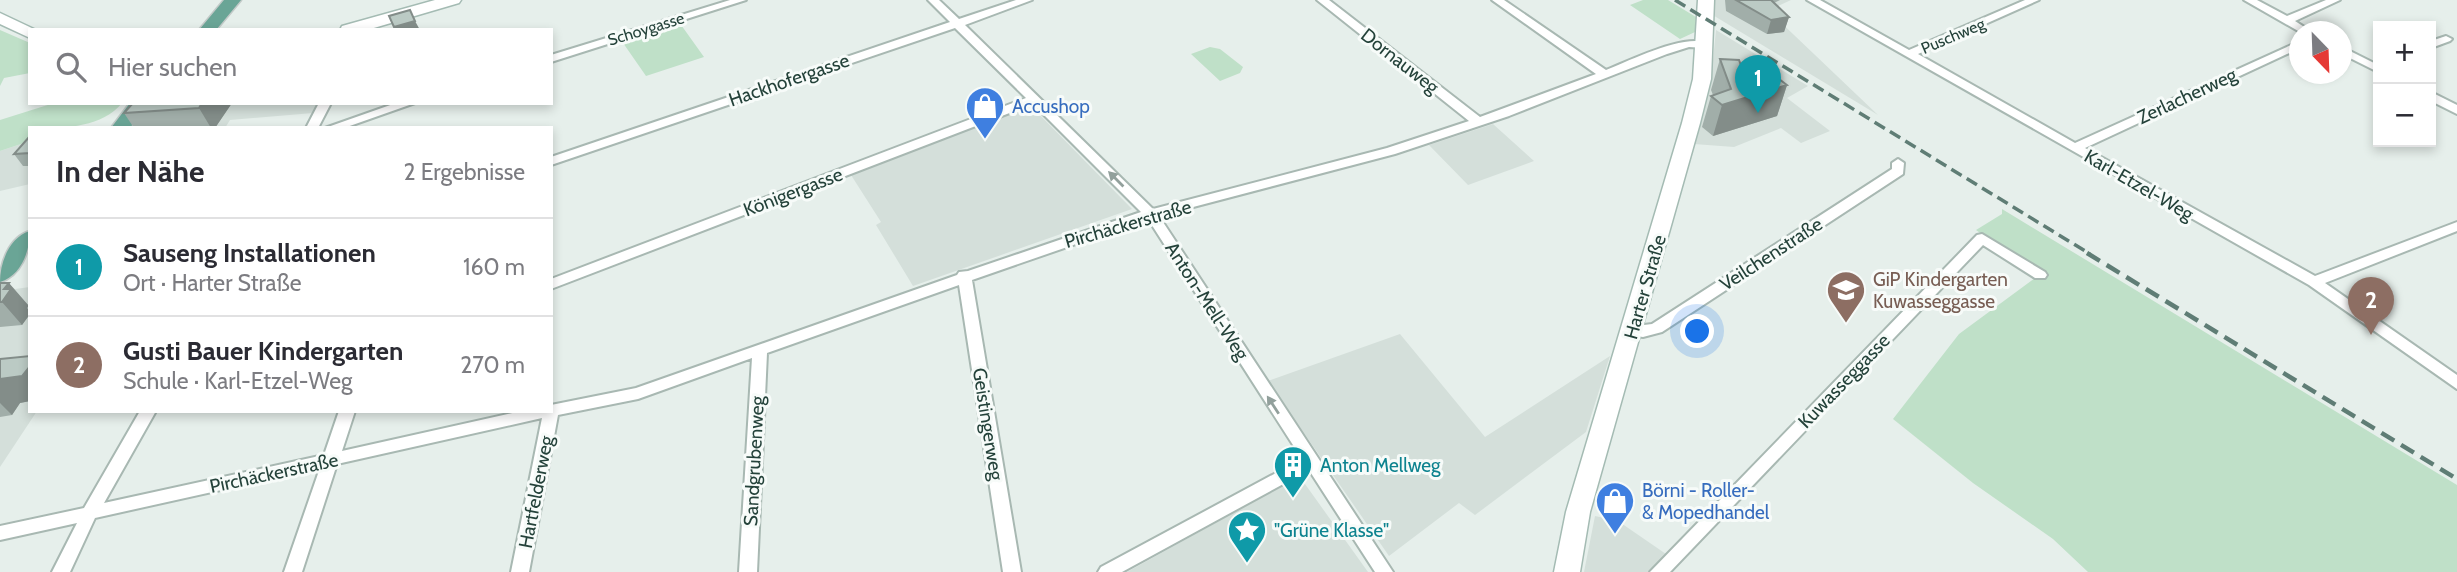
<!DOCTYPE html>
<html lang="de">
<meta charset="utf-8">
<style>
body{margin:0;font-family:Cabin,sans-serif;background:#f7f7f7;color:#2b2b33}
.controls{position:absolute;right:21px;top:21px;display:grid;overflow:hidden;border-radius:0px;box-shadow:0 4px 10px #0003}
.controls button{width:63px;height:63px;display:grid;place-items:center;padding:0;border:0;border-bottom:2px solid #e1e1e2;background:#fff;color:#2b2b33;font:35px sans-serif}
.compass{position:absolute;left:2289px;top:21px;width:63px;height:63px;border-radius:50%;background:#fff;box-shadow:0 4px 10px #0003;rotate:157deg}
.you{position:absolute;left:1698px;top:332px;width:24px;height:24px;margin:-18px;border:5px solid #fff;border-radius:50%;background:#1a73e8;box-shadow:0 0 0 10px #1a73e833}
.badge{display:grid;place-items:center;width:46px;height:46px;border-radius:50%;background:#2563eb;color:#fff;font-size:23px;font-weight:700}
.pin{position:absolute;translate:-50% -58px;filter:drop-shadow(0 2px 4px #0008)}
.pin::after{content:'';position:absolute;top:37px;width:24px;height:21px;background:inherit;clip-path:polygon(0 0,100% 0,50% 100%)}
.list{margin:0;padding:0;list-style:none}
h2{display:flex;justify-content:space-between;align-items:center;height:91px;margin:0;padding:0 28px;font-size:30px}
h2 small{font-size:23px;font-weight:400;color:#7c7c81}
.list li{display:grid;grid-template-columns:46px 1fr auto;gap:21px;align-items:center;box-sizing:border-box;height:98px;padding:0 28px;border-top:2px solid #e1e1e2}
.list b{display:block;font-size:26px;white-space:nowrap}
.list p{margin:0;font-size:23px;white-space:nowrap;color:#7c7c81}
.list em{font-size:23px;font-style:normal;color:#7c7c81}
.icon{flex:none;width:38px;height:38px;fill:none;stroke:currentColor;stroke-width:2;stroke-linecap:round;stroke-linejoin:round}
.map{position:relative;flex:none;width:2457px;height:572px;overflow:hidden}
.search{position:absolute;background:#fff;box-shadow:0 4px 10px #0003;left:28px;top:28px;width:525px;height:77px;display:flex;align-items:center;gap:18px;box-sizing:border-box;padding:0 24px;border-radius:0px;color:#7c7c81;font-size:26px}
.panel{position:absolute;background:#fff;box-shadow:0 4px 10px #0003;left:28px;top:126px;width:525px;height:287px;border-radius:0px}
.map>svg:first-child{display:block}
.built{fill:#d4dfda}
.green{fill:#bfe0c8}
.lines{fill:none;stroke-linecap:round;stroke-linejoin:round}
.street-casing{stroke:#a8b8b2;stroke-width:4}
.secondary-casing{stroke:#a4bbb3;stroke-width:3}
.primary-casing{stroke:#c2cac8;stroke-width:3}
.street{fill:#fff;fill-rule:evenodd}
.secondary{fill:#fff;fill-rule:evenodd}
.primary{fill:#6aa596;fill-rule:evenodd}
.rail-far1{stroke:#5f7d75;stroke-width:3.5;stroke-dasharray:12 6;stroke-linecap:butt}
.rail{stroke:#5f7d75;stroke-width:4.5;stroke-dasharray:15 8;stroke-linecap:butt}
.wall{fill:#a1aea9}
.shaded-wall{fill:#838d89}
.building{fill:#bbcac4;stroke:#838d89;stroke-width:2}
.oneway{fill:#92a09c}
.labels{text-anchor:middle;dominant-baseline:central;stroke-width:6;stroke-linejoin:round;paint-order:stroke}
.far-street-label{font-size:16px;fill:#24423a;stroke:#f7fbf9}
.street-label{font-size:19px;fill:#24423a;stroke:#f7fbf9}
.shop-label{font-size:19px;fill:#366cbe;stroke:#f7fbf9;text-anchor:start}
.education-label{font-size:19px;fill:#785e54;stroke:#f7fbf9;text-anchor:start}
.culture-label{font-size:19px;fill:#0d838f;stroke:#f7fbf9;text-anchor:start}
</style>
<div class="map">
<svg width="2457" height="572" viewBox="0 0 2457 572">
<rect width="100%" height="100%" fill="#e6efeb"/>
<path class="built" d="M1699 0H1791L1778 6 1781 8 1771 13 1878 115 1716 17 1700 5Z
M1716 30 1808 86 1787 98 1830 131 1801 143 1781 128 1734 147 1694 144 1711 80Z
M164 103H319L313 113 230 120 225 128H143Z
M1026 108 1034 109 1132 209 913 286 876 225 881 222 851 175Z
M1493 124 1534 161 1468 185 1429 145Z
M30 141V184L0 191V151Z
M8 284 15 289 30 287V411H37L0 467V295Z
M1400 334 1485 437 1610 356 1586 432 1475 515 1459 503 1389 556 1268 381Z
M1291 481 1305 484 1368 572H1127Z
M1595 516 1618 521 1666 554 1648 572H1584Z"/>
<path class="green" d="M1643 0H1668L1696 17 1695 32 1680 39 1630 5Z
M679 22 704 57 646 76 621 40Z
M0 30 30 43V73L4 78 0 86Z
M1210 47 1220 49 1243 67 1240 73 1220 81 1191 54Z
M54 103H122C101 129 61 128 30 128V141L0 151V120Z
M2002 209 2457 485V572H2088L2053 539 1973 483 1893 419 1959 334 2039 275 1976 230 2002 214Z"/>
<g class="lines">
<g class="street-casing">
<path id="street" d="M730 0H746L551 62V55Z
M928 0H939L959 19 1016 0H1032L965 25 1153 209 1387 148 1469 121 1317 0H1329L1480 117 1596 74 1492 0H1504L1606 70C1629 61 1690 30 1711 45L1705 48 1689 47 1667 54 1509 116 1395 154 1159 216 1393 572H1375L1309 470 1122 572H1098L1101 567 1302 459 1148 219 972 280 1021 572H1003L959 285 767 353 757 572H739L752 358 638 399 558 415 529 572H511L542 418 337 464 302 572H284L320 468 95 518 70 572H52L77 523 0 540V526L84 508 140 411H156L104 503 324 455 339 411H355L342 451 521 411H551V405L636 388 957 275 959 272 968 271 1141 212 1033 104 551 289V279L1026 98 955 28 551 165V157L950 22Z
M1807 0H1820L1909 50 2025 0H2039L1918 54 2075 143 2300 41V48L2085 148 2315 276 2457 222V231L2325 283 2457 375V389L2309 285Z
M2244 0H2257L2287 16 2326 0H2340L2295 21 2312 32H2300Z
M2446 36 2452 39 2450 41 2431 48V41Z
M2342 47 2378 65V72L2342 54Z
M2431 92 2457 105V114L2431 101Z
M319 103H331L318 128H306Z
M396 103H415L344 128H325Z
M1898 159 1904 163 1903 174 1662 332 1643 337 1628 335 1626 331 1628 327 1652 324 1892 169V163Z
M1982 234 2045 272 2047 275 2045 278H2035L1983 245 1670 572H1650L1977 235Z"/>
</g>
<g class="secondary-casing">
<path id="secondary" d="M435 0H461L459 3 367 30H340L342 26Z
M1698 0H1714L1711 79 1700 123 1590 512 1580 572H1554L1566 512 1682 123 1693 79Z
M0 13 36 30H30V38L0 24Z"/>
</g>
<g class="primary-casing">
<path id="primary" d="M224 0H241L216 30H199Z
M130 103H149L130 128H111Z
M30 231C30 251 21 276 0 282 0 263 9 237 30 231Z"/>
</g>
<use href="#street" class="street"/>
<use href="#secondary" class="secondary"/>
<use href="#primary" class="primary"/>
<path class="rail-far1" d="M1675 0 2090 254"/>
<path class="rail" d="M2087 253 2457 479"/>
</g>
<path class="wall" d="M1725 0H1780L1774 3 1789 17 1784 32 1767 34 1726 11Z
M1720 59 1745 77 1787 85 1777 116 1713 136 1702 127 1711 96 1713 95 1711 90Z
M133 103H232L215 128H134L124 113Z
M30 136V166H23L14 154Z
M0 283 29 306 27 308 30 311V314L22 325 0 327Z
M30 356V401L20 403 12 415 0 417V359Z"/>
<path class="shaded-wall" d="M1789 17 1784 32 1767 34 1771 20Z
M415 21 420 30H396L394 27Z
M1787 85 1777 116 1713 136 1722 105Z
M202 103H232L215 128H211L199 108Z
M9 283 29 306 27 308 30 311V314L22 325 2 302 4 289Z
M30 366V401L20 403 12 415 0 403V379Z"/>
<path class="building" d="M1736 0H1771L1789 17 1771 20Z
M410 10 415 21 394 27 389 16Z
M1720 59 1739 60 1745 77 1767 70 1787 85 1722 105 1711 96 1731 89Z
M133 103H202L199 108 124 113Z
M30 136V153L14 154Z
M0 283H9L4 289H11L2 302H0Z
M30 356V366L22 376 0 379V359Z"/>
<defs><path id="oneway-solid" d="M-6-.8H1V-3.2L6.5 0L1 3.2V.8H-6Z" transform="scale(1.75)"/></defs>
<g class="oneway">
<use href="#oneway-solid" transform="translate(1116 179) rotate(-135)"/>
<use href="#oneway-solid" transform="translate(1273 405) rotate(-123)"/>
</g>
<defs>
<g id="shop-pin" transform="scale(2.0125)"><path d="M0 17L-7.5 6A9.5 9.5 0 1 1 7.5 6Z" fill="#3f7fe0" stroke="#f7fbf9"/><path d="M-5-2.5h2.3a2.7 3.5 0 0 1 5.4 0H5L5.5 6h-11ZM-1.5-2.5h3a1.5 2.3 0 0 0-3 0Z" fill="#fff"/></g>
<g id="school-pin" transform="scale(2.0125)"><path d="M0 17L-7.5 6A9.5 9.5 0 1 1 7.5 6Z" fill="#8d6e63" stroke="#f7fbf9"/><path d="M0-5L7-2L0 1L-7-2ZM-4 1L0 2.5L4 1V4Q0 6-4 4Z" fill="#fff"/></g>
<g id="building-pin" transform="scale(2.0125)"><path d="M0 17L-7.5 6A9.5 9.5 0 1 1 7.5 6Z" fill="#0f9aa8" stroke="#f7fbf9"/><path d="M-4-6H4V6H1V3H-1V6H-4ZM-2.5-4.3h1.7v1.8h-1.7ZM.8-4.3h1.7v1.8H.8ZM-2.5-1h1.7V.8h-1.7ZM.8-1h1.7V.8H.8Z" fill="#fff"/></g>
<g id="sight-pin" transform="scale(2.0125)"><path d="M0 17L-7.5 6A9.5 9.5 0 1 1 7.5 6Z" fill="#0f9aa8" stroke="#f7fbf9"/><path d="M0-6L1.8-2.2L6-1.7L2.9 1.2L3.7 5.4L0 3.3L-3.7 5.4L-2.9 1.2L-6-1.7L-1.8-2.2Z" fill="#fff"/></g>
</defs>
<g fill-rule="evenodd">
<use href="#shop-pin" x="985" y="106"/>
<use href="#school-pin" x="1846" y="290"/>
<use href="#building-pin" x="1293" y="465"/>
<use href="#shop-pin" x="1615" y="501"/>
<use href="#sight-pin" x="1247" y="530"/>
</g>
<g class="labels">
<g class="far-street-label">
<text transform="translate(646 29) rotate(-17)">Schoygasse</text>
<text transform="translate(1953 36) rotate(-23)">Puschweg</text>
</g>
<g class="street-label">
<text transform="translate(1400 61) rotate(38)">Dornauweg</text>
<text transform="translate(789 80) rotate(-19)">Hackhofergasse</text>
<text transform="translate(2187 96) rotate(-25)">Zerlacherweg</text>
<text transform="translate(2139 185) rotate(30)">Karl-Etzel-Weg</text>
<text transform="translate(793 192) rotate(-21)">Königergasse</text>
<text transform="translate(1128 224) rotate(-16)">Pirchäckerstraße</text>
<text transform="translate(1771 254) rotate(-33)">Veilchenstraße</text>
<text transform="translate(1645 287) rotate(-74)">Harter Straße</text>
<text transform="translate(1207 301) rotate(57)">Anton-Mell-Weg</text>
<text transform="translate(1844 381) rotate(-46)">Kuwasseggasse</text>
<text transform="translate(988 424) rotate(81)">Geistingerweg</text>
<text transform="translate(754 461) rotate(-87)">Sandgrubenweg</text>
<text transform="translate(274 473) rotate(-12)">Pirchäckerstraße</text>
<text transform="translate(536 492) rotate(-79)">Hartfelderweg</text>
</g>
<g class="shop-label">
<text x="1012" y="106">Accushop</text>
<text x="1642" y="490">Börni - Roller-<tspan x="1642" dy="22">&amp; Mopedhandel</tspan></text>
</g>
<g class="education-label">
<text x="1873" y="279">GiP Kindergarten<tspan x="1873" dy="22">Kuwasseggasse</tspan></text>
</g>
<g class="culture-label">
<text x="1320" y="465">Anton Mellweg</text>
<text x="1274" y="530">"Grüne Klasse"</text>
</g>
</g>
</svg>
<div class="controls">
<button>+</button>
<button>−</button>
</div>
<svg class="compass" viewBox="-18 -18 36 36"><path d="M0-13l5 13h-10z" fill="#e53935"/><path d="M0 13l5-13h-10z" fill="#7c7c81"/></svg>
<div class="you"></div>
<div class="pin badge" style="left:1758px;top:113px;background:#0f9aa8">1</div>
<div class="pin badge" style="left:2371px;top:335px;background:#8d6e63">2</div>
<div class="search"><svg class="icon" aria-label="search" viewBox="0 0 24 24"><circle cx="10" cy="10" r="6"/><path d="M15 15l6 6"/></svg>Hier suchen</div>
<section class="panel">
<h2>In der Nähe<small>2 Ergebnisse</small></h2>
<ul class="list">
<li><span class="badge" style="background:#0f9aa8">1</span><div><b>Sauseng Installationen</b><p>Ort · Harter Straße</p></div><em>160 m</em></li>
<li><span class="badge" style="background:#8d6e63">2</span><div><b>Gusti Bauer Kindergarten</b><p>Schule · Karl-Etzel-Weg</p></div><em>270 m</em></li>
</ul>
</section>
</div>
